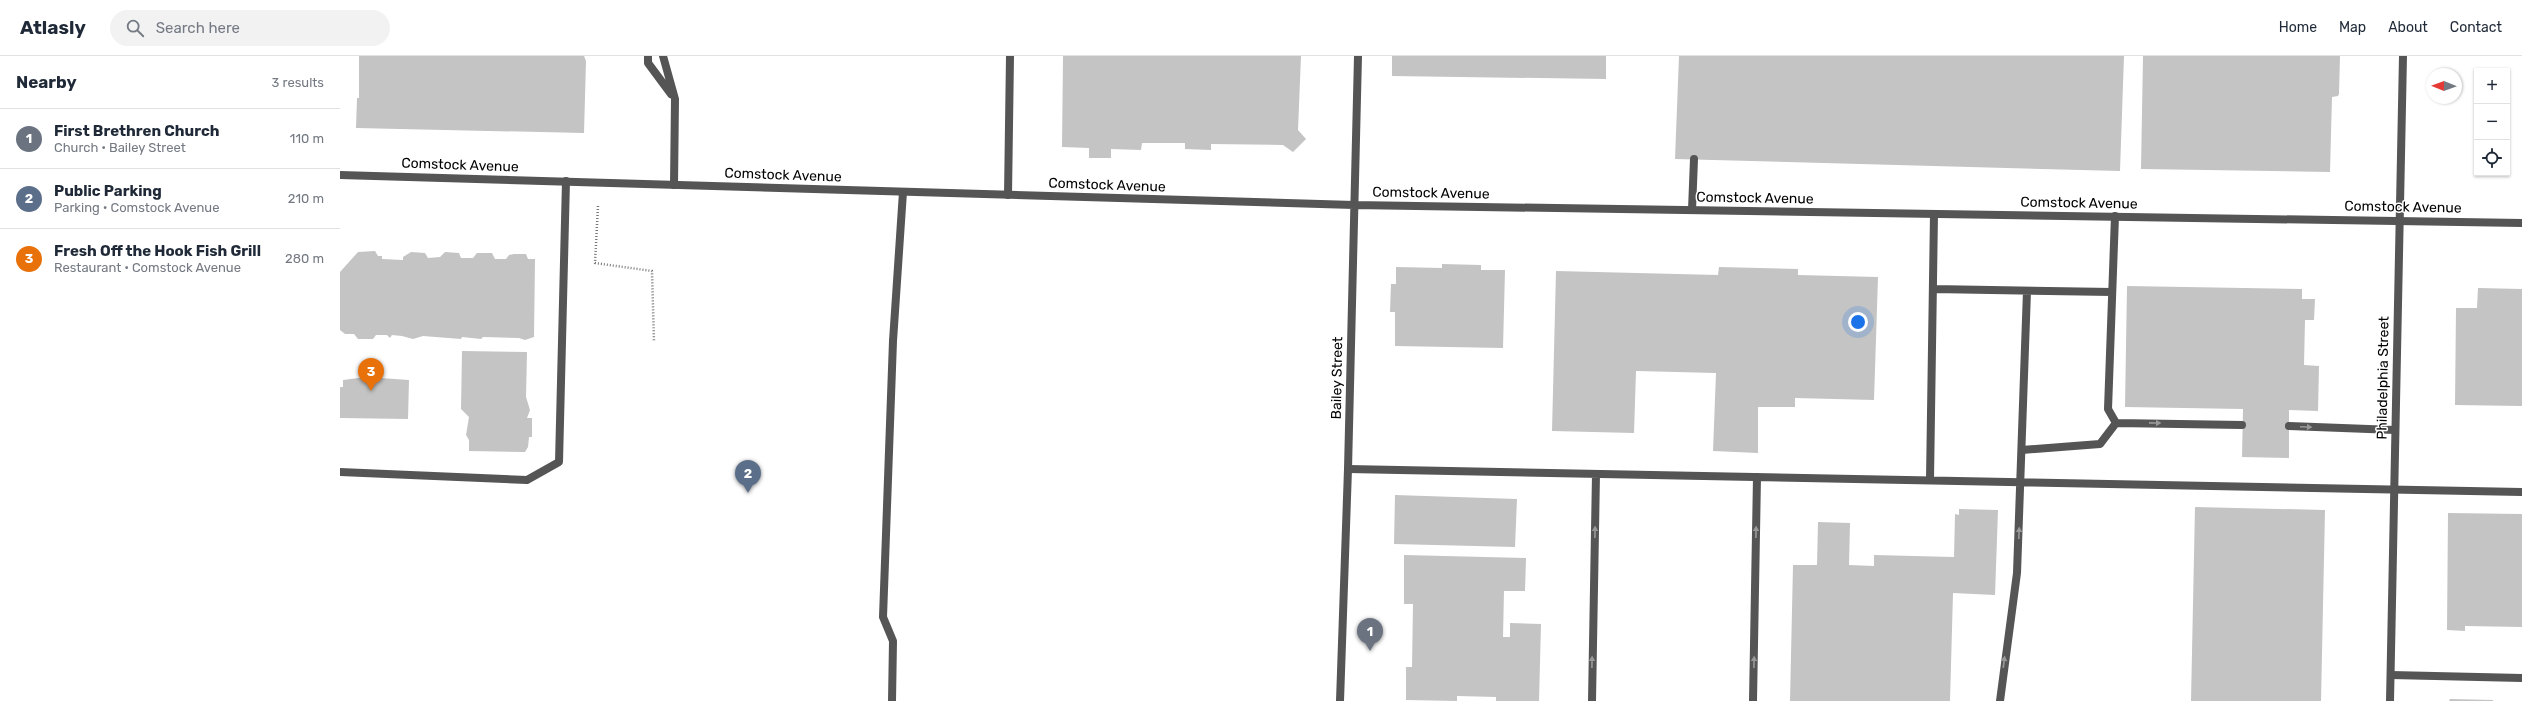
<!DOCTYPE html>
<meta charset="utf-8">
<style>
body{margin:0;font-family:Rubik,sans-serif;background:#f2f2f3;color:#1f2937}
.controls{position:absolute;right:12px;top:12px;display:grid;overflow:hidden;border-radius:0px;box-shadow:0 1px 3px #0004}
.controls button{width:36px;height:36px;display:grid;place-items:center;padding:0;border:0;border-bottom:1px solid #e0e1e3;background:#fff;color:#1f2937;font:20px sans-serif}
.compass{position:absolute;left:2086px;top:12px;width:36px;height:36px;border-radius:50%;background:#fff;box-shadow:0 1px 3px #0004;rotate:271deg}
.you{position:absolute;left:1518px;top:266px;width:14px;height:14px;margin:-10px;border:3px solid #fff;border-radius:50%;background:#1a73e8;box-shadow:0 0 0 6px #1a73e833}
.badge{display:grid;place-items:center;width:26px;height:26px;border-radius:50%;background:#000;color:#fff;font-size:13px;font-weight:700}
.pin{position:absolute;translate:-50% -33px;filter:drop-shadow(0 1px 2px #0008)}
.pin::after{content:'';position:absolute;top:21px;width:14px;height:12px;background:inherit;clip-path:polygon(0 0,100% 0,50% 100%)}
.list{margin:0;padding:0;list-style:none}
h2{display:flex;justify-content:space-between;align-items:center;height:52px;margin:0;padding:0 16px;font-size:17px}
h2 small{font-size:13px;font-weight:400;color:#747a83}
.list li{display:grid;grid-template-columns:26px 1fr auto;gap:12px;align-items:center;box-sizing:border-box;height:60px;padding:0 16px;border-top:1px solid #e0e1e3}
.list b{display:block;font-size:15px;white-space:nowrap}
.list p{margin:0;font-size:13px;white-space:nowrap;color:#747a83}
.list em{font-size:13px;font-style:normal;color:#747a83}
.icon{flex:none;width:22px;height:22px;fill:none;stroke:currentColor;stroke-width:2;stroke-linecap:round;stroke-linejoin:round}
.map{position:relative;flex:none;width:2182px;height:645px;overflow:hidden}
header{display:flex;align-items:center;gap:24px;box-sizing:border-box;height:56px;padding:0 20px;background:#fff;border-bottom:1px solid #e0e1e3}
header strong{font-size:19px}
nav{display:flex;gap:22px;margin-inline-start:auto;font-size:14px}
.search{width:280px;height:36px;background:#f2f2f3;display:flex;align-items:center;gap:10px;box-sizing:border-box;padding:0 14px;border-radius:22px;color:#747a83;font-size:15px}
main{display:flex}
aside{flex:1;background:#fff}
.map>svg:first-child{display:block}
.building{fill:#c4c4c4}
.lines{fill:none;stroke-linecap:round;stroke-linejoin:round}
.path{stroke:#777;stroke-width:2.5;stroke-dasharray:1 2;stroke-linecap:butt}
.service{stroke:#555;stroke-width:8}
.minor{stroke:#555;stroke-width:8}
.tertiary{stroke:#555;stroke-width:8}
.oneway{fill:#999}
.labels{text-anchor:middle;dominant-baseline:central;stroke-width:3;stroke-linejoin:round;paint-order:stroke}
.street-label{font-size:14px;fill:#000;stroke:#fff}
</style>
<header>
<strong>Atlasly</strong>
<div class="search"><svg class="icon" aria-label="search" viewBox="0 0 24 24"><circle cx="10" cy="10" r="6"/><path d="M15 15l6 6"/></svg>Search here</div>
<nav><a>Home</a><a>Map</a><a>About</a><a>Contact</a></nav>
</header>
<main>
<aside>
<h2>Nearby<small>3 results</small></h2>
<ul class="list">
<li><span class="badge" style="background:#6b7280">1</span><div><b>First Brethren Church</b><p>Church · Bailey Street</p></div><em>110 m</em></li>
<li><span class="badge" style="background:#5c6f8a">2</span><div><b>Public Parking</b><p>Parking · Comstock Avenue</p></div><em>210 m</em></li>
<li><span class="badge" style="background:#e8710a">3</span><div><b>Fresh Off the Hook Fish Grill</b><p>Restaurant · Comstock Avenue</p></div><em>280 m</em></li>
</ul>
</aside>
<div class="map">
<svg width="2182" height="645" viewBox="0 0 2182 645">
<rect width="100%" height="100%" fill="#fff"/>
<path class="building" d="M19 0H244L246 5 244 77 16 72 17 42H19Z
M723 0H961L958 74 966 83 953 96 943 89 871 88V94L845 93V87H802L801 94 771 93V102H749V92L722 91Z
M1052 0H1266V23L1052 20Z
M1339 0H1784L1780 115 1335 103Z
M1803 0H2000L1999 38 1998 40 1992 41 1990 116 1801 113Z
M35 195 38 200H42V203L63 204V201L71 196 85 197 88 202 100 201 105 196 119 197 121 202H133L137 197H152L155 203H166L169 199 174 198H186L188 203H195L194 281 185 284 179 282 143 281 141 283 122 281 121 283 83 280 73 283 62 280 52 279 50 282 47 279H36L33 283H18L14 278H5L0 274V216L18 196Z
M1102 208 1141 209V214H1165L1163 292 1055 290V256H1050L1051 228H1056V211L1102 212Z
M1379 211 1458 213V219L1538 221 1534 344 1455 342V351H1418V397L1373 395 1376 317 1296 315 1294 377 1212 375 1216 215 1378 219Z
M1787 230 1962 233V243H1975L1974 264H1965L1964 309 1979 310 1978 355 1949 354V402L1902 401 1903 353 1785 351Z
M2138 232 2182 233V350L2115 349 2116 252H2137Z
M122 295 187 296 186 341 190 354 187 362H192V381H189L188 391 185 396 129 395V384L126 379 129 361 121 353Z
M26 321 69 324 68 363 0 362V331H3V324Z
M1055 439 1177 443 1175 491 1054 488Z
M1855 451 1985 454 1981 645H1851Z
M1619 453 1658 454 1655 539 1613 537 1610 645H1450L1453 509H1477L1478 466 1510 467 1509 509 1534 510V499L1614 501 1615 458 1619 459Z
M2108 457 2182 458V571L2125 570V575L2107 574Z
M1064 499 1186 502 1185 535H1164L1163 581H1170V567L1201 568 1199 645H1156V641L1117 640V645L1066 644V611H1072L1073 548H1064Z
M2110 643 2153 644V645H2109Z"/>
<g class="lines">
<path class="path" d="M258 150 255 207 312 215 314 286"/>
<path class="service" d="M308 0V7L331 38
M323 0 335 43 334 129
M668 139 670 0
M1352 154 1354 103
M1775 160 1768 353 1776 367
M1593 233 1772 236
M1776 367 1902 369
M1949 370 2055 374
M1682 394 1760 388 1776 367
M1008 413 2182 436
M0 416 187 424 219 406 226 125
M1590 424 1594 158
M2051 619 2182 622
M552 645 553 585 543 561 553 285 563 136
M1252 645 1256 418
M1413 645 1417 421
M1660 645 1677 517 1687 235"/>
<path class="minor" d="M0 119 1014 149 2182 167
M1000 645 1008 413 1018 0"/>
<path class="tertiary" d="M2050 645 2063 0"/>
</g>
<defs><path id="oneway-solid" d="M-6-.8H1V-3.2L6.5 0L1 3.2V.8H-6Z"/></defs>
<g class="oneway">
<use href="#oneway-solid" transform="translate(1815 367) rotate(1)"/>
<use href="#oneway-solid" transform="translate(1966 371) rotate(3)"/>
<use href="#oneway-solid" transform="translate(1255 476) rotate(-89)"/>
<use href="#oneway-solid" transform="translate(1416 476) rotate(-89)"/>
<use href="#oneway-solid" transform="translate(1679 477) rotate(-88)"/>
<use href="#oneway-solid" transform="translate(1252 606) rotate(-89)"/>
<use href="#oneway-solid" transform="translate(1414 606) rotate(-89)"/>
<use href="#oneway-solid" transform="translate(1664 606) rotate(-83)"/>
</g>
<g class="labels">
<g class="street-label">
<text transform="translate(120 109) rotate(2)">Comstock Avenue</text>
<text transform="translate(443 119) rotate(2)">Comstock Avenue</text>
<text transform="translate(767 129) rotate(2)">Comstock Avenue</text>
<text transform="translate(1091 137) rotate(1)">Comstock Avenue</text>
<text transform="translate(1415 142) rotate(1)">Comstock Avenue</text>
<text transform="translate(1739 147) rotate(1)">Comstock Avenue</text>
<text transform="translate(2063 151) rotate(1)">Comstock Avenue</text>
<text transform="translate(997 322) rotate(-89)">Bailey Street</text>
<text transform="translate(2043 322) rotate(-89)">Philadelphia Street</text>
</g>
</g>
</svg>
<div class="controls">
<button>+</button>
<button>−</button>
<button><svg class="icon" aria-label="locate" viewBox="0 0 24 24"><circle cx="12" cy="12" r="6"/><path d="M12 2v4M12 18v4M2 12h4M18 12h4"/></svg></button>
</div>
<svg class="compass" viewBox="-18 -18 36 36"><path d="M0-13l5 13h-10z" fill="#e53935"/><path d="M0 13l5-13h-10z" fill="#747a83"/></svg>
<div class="you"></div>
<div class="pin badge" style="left:1030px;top:595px;background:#6b7280">1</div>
<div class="pin badge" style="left:408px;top:437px;background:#5c6f8a">2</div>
<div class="pin badge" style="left:31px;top:335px;background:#e8710a">3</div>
</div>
</main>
